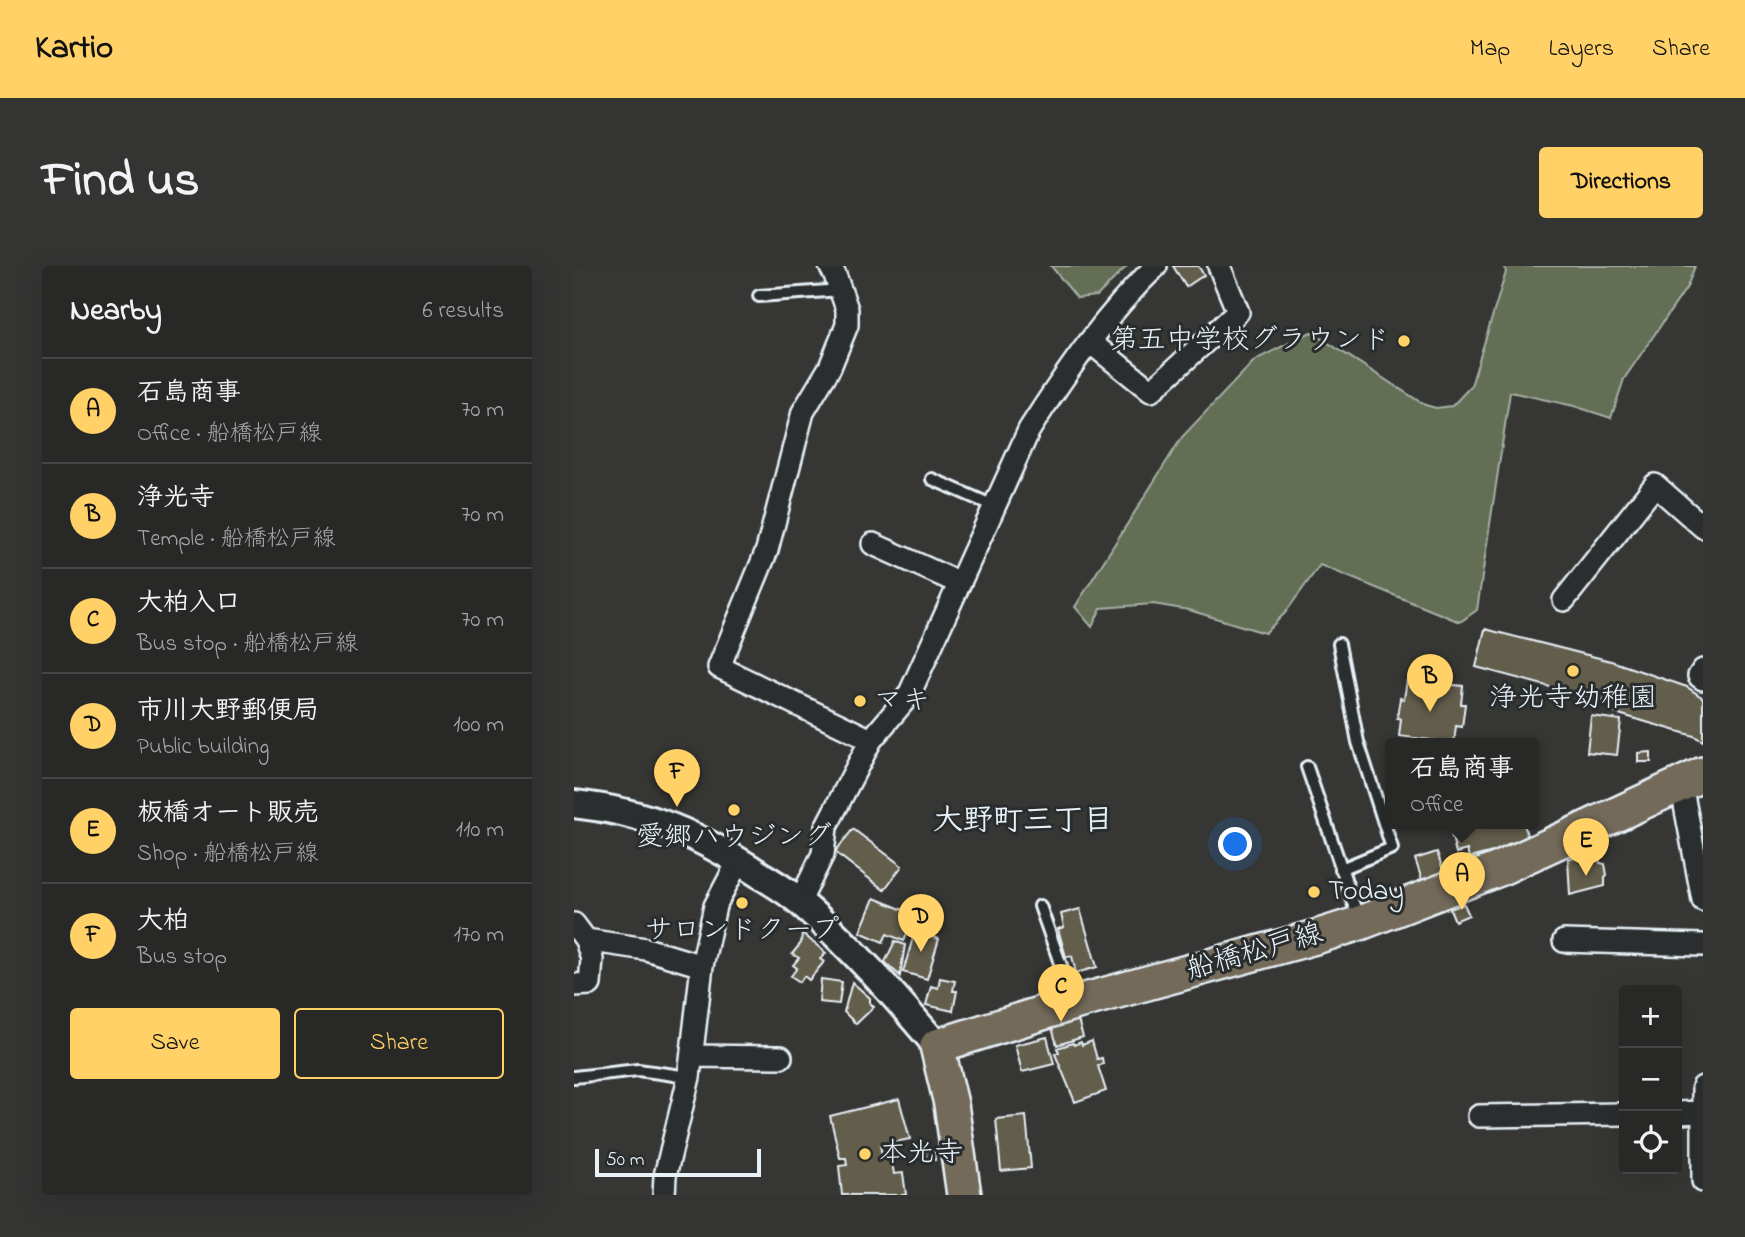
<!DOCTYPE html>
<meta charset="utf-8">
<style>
body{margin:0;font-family:"Indie Flower","Klee One",sans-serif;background:#343533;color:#f1f3f6}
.controls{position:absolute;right:21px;bottom:21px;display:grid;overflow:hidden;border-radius:7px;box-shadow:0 7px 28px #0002}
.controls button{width:63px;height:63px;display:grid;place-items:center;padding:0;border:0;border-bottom:2px solid #444544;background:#282927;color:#f1f3f6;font:35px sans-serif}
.scale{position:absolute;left:21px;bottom:18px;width:166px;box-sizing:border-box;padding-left:7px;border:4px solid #e8f1f8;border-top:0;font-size:19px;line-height:24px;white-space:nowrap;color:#e8f1f8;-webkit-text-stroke:5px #2a2d2e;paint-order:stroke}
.you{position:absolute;left:662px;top:579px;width:24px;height:24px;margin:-18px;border:5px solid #fff;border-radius:50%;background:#1a73e8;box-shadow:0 0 0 10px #1a73e833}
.badge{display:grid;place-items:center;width:46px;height:46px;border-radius:50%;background:#ffd166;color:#111;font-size:23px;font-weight:700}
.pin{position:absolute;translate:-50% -58px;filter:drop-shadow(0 2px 4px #0008)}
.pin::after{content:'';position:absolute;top:37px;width:24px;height:21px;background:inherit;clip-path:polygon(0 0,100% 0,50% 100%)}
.popup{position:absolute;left:811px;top:472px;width:154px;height:91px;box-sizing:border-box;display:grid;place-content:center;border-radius:7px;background:#282927;filter:drop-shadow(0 2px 5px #0005);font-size:23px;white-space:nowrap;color:#a5a6a7}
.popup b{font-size:26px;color:#f1f3f6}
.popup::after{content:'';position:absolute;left:50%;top:100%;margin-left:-14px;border:14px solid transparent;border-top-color:#282927}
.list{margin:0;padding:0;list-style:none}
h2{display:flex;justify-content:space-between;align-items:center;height:91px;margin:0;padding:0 28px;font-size:30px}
h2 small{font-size:23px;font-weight:400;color:#a5a6a7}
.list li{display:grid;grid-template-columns:46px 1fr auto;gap:21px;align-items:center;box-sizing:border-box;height:105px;padding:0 28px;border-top:2px solid #444544}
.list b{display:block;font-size:26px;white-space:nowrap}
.list p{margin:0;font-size:23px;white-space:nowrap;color:#a5a6a7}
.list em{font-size:23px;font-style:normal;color:#a5a6a7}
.actions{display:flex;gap:14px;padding:21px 28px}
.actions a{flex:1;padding:16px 0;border:2px solid #ffd166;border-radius:7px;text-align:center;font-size:24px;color:#ffd166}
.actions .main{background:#ffd166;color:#111}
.icon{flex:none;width:38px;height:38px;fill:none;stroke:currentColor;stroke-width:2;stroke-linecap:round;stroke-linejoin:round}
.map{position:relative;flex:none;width:1129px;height:929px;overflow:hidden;border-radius:7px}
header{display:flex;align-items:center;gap:42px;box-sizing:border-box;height:98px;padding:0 35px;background:#ffd166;color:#111}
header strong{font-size:33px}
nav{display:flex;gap:38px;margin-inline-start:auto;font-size:24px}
.intro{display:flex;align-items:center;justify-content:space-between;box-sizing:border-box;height:168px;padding:0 42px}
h1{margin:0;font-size:49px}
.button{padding:18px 32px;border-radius:7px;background:#ffd166;color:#111;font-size:24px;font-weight:700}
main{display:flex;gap:42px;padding:0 42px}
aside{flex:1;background:#282927;border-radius:7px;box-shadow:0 7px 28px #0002}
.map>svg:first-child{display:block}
.green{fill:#636e55;stroke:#a6b0a6;stroke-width:2}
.building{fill:#645d4c;stroke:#e8f1f8;stroke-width:2}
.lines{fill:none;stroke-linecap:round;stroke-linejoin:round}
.service-casing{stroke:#e8f1f8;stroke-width:16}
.minor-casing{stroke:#e8f1f8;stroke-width:26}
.tertiary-casing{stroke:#e8f1f8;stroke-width:32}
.primary-casing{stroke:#e8f1f8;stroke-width:38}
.service{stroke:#2a2d2e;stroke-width:10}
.minor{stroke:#2a2d2e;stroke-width:21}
.tertiary{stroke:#2a2d2e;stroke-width:26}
.primary{stroke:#736b5a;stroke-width:33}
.poi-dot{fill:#ffd166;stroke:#2a2d2e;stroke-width:2.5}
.labels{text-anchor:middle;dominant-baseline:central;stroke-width:6;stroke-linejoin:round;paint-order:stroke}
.poi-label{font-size:28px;fill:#e8f1f8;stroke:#2a2d2e}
.street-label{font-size:28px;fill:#e8f1f8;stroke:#2a2d2e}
.neighbourhood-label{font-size:30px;font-weight:bold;fill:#e8f1f8;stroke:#2a2d2e}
</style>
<header>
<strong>Kartio</strong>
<nav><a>Map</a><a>Layers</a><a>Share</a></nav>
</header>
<div class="intro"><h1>Find us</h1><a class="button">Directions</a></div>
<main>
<aside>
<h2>Nearby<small>6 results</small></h2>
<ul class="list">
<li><span class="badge">A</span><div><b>石島商事</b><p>Office · 船橋松戸線</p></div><em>70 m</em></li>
<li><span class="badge">B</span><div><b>浄光寺</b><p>Temple · 船橋松戸線</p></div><em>70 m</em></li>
<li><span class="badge">C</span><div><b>大柏入口</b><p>Bus stop · 船橋松戸線</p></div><em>70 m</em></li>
<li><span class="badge">D</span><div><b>市川大野郵便局</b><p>Public building</p></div><em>100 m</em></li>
<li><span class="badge">E</span><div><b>板橋オート販売</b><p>Shop · 船橋松戸線</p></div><em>110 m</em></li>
<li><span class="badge">F</span><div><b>大柏</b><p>Bus stop</p></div><em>170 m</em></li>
</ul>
<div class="actions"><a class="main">Save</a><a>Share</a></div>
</aside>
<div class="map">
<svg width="1129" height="929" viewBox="0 0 1129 929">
<rect width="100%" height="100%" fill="#363734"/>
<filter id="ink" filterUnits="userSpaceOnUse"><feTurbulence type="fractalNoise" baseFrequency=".0143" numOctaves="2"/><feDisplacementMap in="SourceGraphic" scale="14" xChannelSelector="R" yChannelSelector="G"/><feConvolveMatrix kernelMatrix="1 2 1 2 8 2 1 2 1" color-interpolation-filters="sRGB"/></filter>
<g filter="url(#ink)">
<path class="green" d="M477 0H553L523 30 503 32Z
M930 0H1121L1113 21 1050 113 1037 152 1000 140 936 126 903 344 886 356 746 299 711 347 691 367 615 344 579 338 527 342 518 361 501 341 608 171 681 94 737 66 851 139 862 142 878 140 897 120 932 6Z"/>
<path class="building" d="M599 0H624L630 9 612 21Z
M911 363 1037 395 1113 421 1129 432V475L1120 470 1038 446 1040 438 902 401Z
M833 414 889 420 887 438H891L888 461 882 460 880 477 825 470 827 453 823 452 826 432 830 433Z
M1017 450 1047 454 1043 489 1013 486Z
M1077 486V496H1064V487Z
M895 558H950L954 573 934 578 935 582 895 592 893 584 882 587 876 563Z
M279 563 328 600 310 624 261 586Z
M1023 585 1026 597 1031 598 1033 609 1031 611V620L996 629 994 593Z
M863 586 870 607 848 614 841 593Z
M300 632 342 649 330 675 313 668 309 676 286 666Z
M890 638 895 649 881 655 876 643Z
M506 643 523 701 502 707 498 690 492 691 484 663 490 661 487 648Z
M341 665 365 673 353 713 329 706Z
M228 667 252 687 246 693 250 696 235 714 230 710 226 716 217 710 223 702 219 699 225 692 218 688 227 677Z
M321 675 331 679 326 710 311 696Z
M366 712 381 715 379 725H383L379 745 352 739 357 720 364 722Z
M247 713 268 716 265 738 245 736Z
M278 716 296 732V737L300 741 282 758 270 746Z
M504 754 509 771 483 779 478 762Z
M473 771 480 798 448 806 441 779Z
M518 775 523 793 528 792 529 798 524 800 532 825 501 836 481 788 485 786 483 782 499 777 500 779 507 776 508 779Z
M325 833 336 873 306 879 309 894 317 892 320 908 329 907 332 929H268L265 900 273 899 272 892H266L256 850Z
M452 850 457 902 427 905 422 853Z
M351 885H360L361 894H352Z"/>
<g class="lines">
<g class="service-casing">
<path id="service" d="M185 30 267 24
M358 213 422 241
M765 378 784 476 818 582 767 603
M733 501 785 654
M466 640 499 734
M0 811 64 804 115 811"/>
</g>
<g class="minor-casing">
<path id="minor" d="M256 0 261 9 273 43V59L256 101 229 146 193 284 145 401 297 474
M516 76 577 125 664 46 645 0
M299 278 385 317
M990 334 1081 219 1129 261
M1129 404 1125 410 1129 413
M1107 518 1129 634
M226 635 249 588 252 561 297 474 335 429 455 164C492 106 532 48 582 0
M0 658 12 674 72 683 128 700
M990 675 1129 679
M0 719 16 718 18 693 12 674
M118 790 207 791
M1129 821V915
M1103 847 1127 846
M905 850 1050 848
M90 929 91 910 115 811 128 700 141 640 165 594"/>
</g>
<g class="tertiary-casing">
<path id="tertiary" d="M0 538C74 546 126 569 188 610 201 618 215 626 227 637 277 680 321 730 363 780"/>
</g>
<g class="primary-casing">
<path id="primary" d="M390 929 377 838 363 780 500 737 745 670 786 657 925 603 1129 508"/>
</g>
<use href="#service" class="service"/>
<use href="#minor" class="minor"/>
<use href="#tertiary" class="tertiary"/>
<use href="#primary" class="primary"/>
</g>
</g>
<g class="poi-dot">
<circle cx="830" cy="75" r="7"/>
<circle cx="999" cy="405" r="7"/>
<circle cx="286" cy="435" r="7"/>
<circle cx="160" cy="544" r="7"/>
<circle cx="740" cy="626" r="7"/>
<circle cx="168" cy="637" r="7"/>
<circle cx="291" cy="888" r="7"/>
</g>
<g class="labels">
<g class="poi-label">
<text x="816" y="75" text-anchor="end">第五中学校グラウンド</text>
<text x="999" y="433">浄光寺幼稚園</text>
<text x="300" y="435" text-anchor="start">マキ</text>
<text x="160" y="572">愛郷ハウジング</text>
<text x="754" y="626" text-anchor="start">Today</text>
<text x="168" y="665">サロンドクープ</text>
<text x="305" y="888" text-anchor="start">本光寺</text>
</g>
<g class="street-label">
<text transform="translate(681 687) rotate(-16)">船橋松戸線</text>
</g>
<g class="neighbourhood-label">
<text x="449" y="556">大野町三丁目</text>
</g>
</g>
</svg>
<div class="controls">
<button>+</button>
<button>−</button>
<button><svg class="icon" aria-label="locate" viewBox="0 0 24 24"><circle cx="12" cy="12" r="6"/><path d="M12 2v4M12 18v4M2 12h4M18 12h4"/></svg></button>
</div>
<div class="scale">50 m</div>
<div class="you"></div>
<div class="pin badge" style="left:888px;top:644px">A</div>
<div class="popup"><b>石島商事</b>Office</div>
<div class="pin badge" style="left:856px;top:446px">B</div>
<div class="pin badge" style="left:487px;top:756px">C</div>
<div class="pin badge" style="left:347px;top:686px">D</div>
<div class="pin badge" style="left:1012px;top:610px">E</div>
<div class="pin badge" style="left:103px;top:541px">F</div>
</div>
</main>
